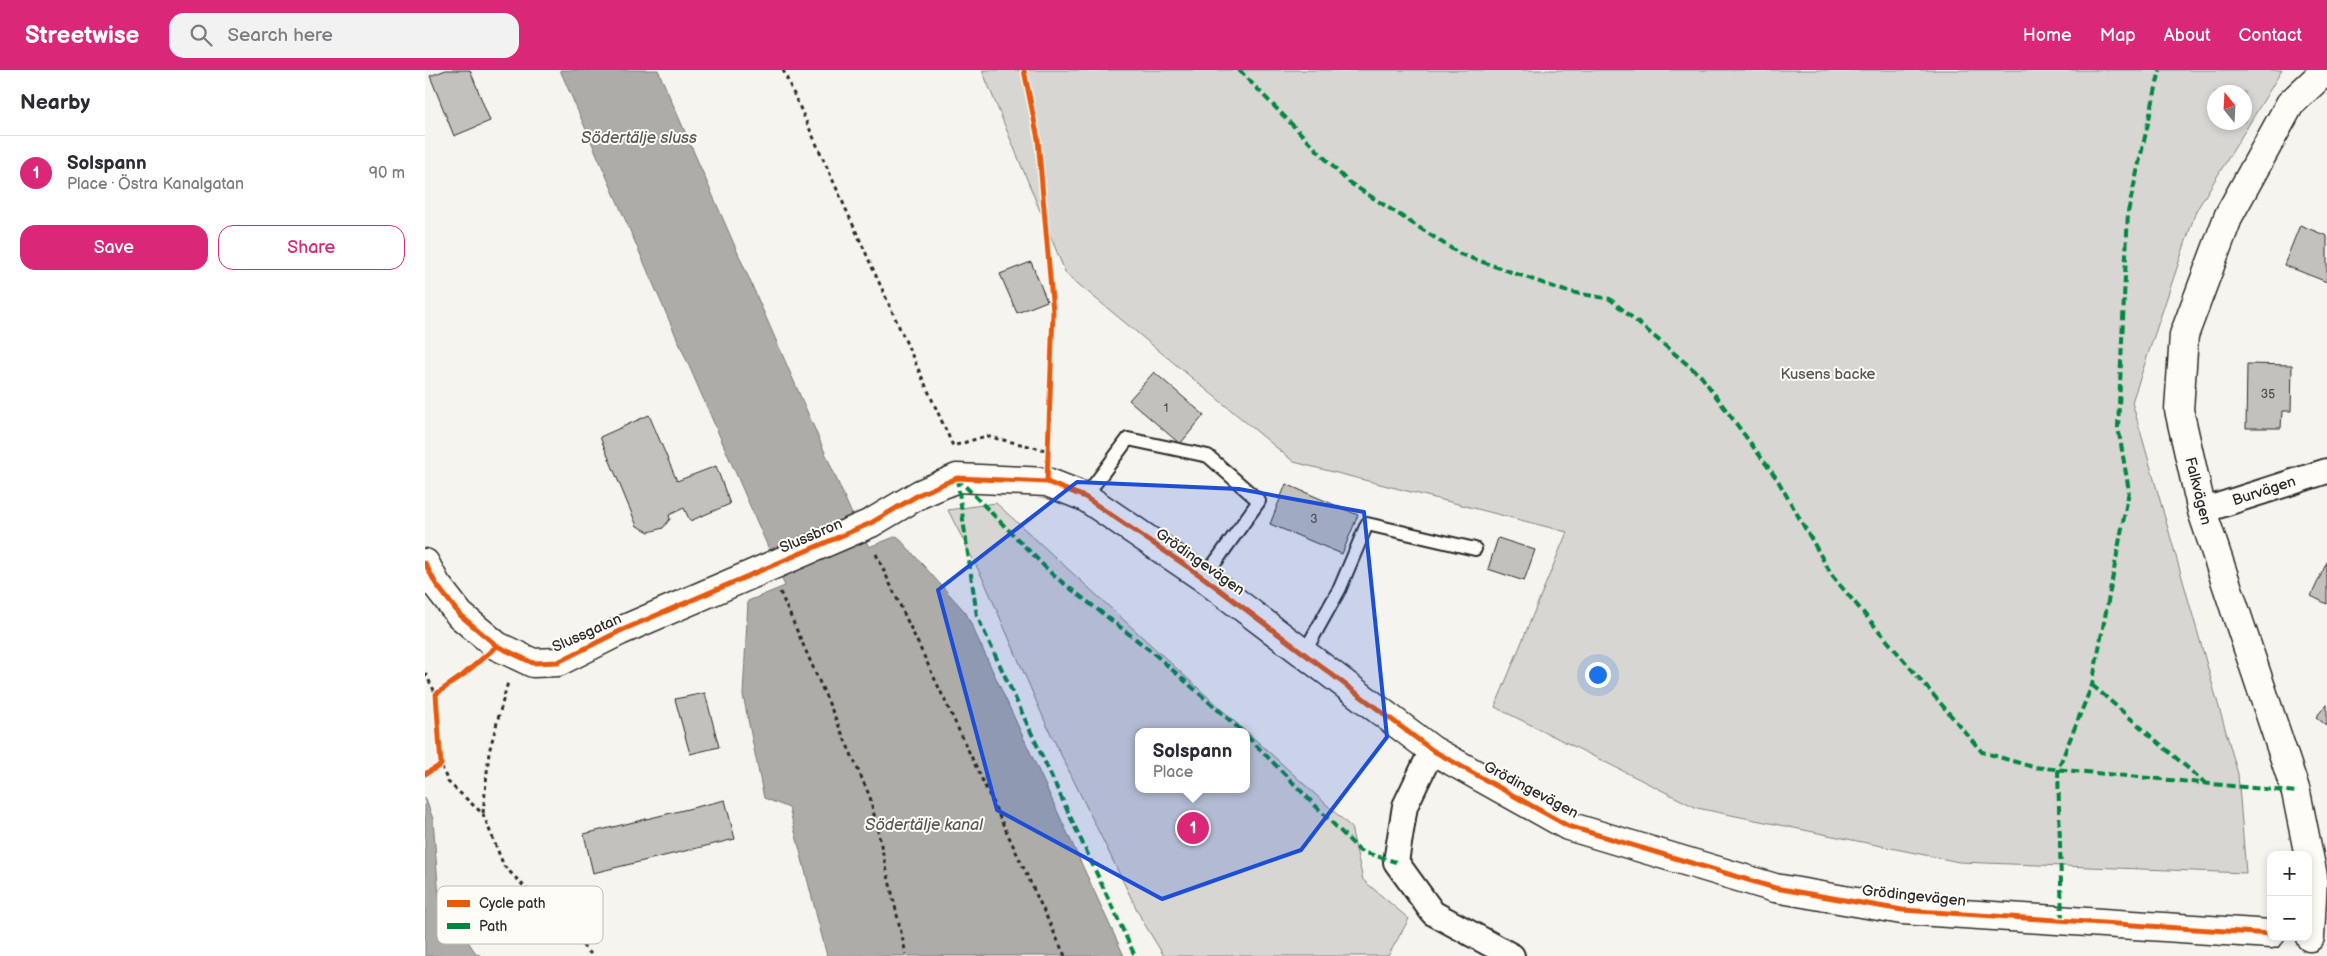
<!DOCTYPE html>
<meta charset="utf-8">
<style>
body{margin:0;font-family:"Balsamiq Sans",sans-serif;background:#f2f2f3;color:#2b2b33}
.controls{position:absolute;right:15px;bottom:15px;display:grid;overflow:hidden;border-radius:10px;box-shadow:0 2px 8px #0003}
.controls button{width:45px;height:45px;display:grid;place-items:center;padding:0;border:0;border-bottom:1px solid #e1e1e2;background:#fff;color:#2b2b33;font:25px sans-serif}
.compass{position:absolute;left:1782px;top:15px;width:45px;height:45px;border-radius:50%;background:#fff;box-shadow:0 2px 8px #0003;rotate:342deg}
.you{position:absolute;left:1172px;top:604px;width:18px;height:18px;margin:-12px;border:4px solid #fff;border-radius:50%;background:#1a73e8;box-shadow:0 0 0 8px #1a73e833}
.badge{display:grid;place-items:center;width:32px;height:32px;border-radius:50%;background:#db2777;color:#fff;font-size:16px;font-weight:700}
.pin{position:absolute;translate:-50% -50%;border:2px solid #fff;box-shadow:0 1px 5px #0006}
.popup{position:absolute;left:710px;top:658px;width:115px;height:65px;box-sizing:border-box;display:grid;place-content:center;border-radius:10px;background:#fff;filter:drop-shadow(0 1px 4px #0005);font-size:16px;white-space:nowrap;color:#7c7c81}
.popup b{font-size:19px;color:#2b2b33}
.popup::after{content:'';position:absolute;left:50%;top:100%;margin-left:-10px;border:10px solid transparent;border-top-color:#fff}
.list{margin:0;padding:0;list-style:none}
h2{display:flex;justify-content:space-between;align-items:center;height:65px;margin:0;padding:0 20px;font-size:21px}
h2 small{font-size:16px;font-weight:400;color:#7c7c81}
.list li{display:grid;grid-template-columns:32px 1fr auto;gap:15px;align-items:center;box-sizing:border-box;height:75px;padding:0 20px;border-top:1px solid #e1e1e2}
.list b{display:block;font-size:19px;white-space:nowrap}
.list p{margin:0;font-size:16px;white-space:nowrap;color:#7c7c81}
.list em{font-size:16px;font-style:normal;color:#7c7c81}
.actions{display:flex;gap:10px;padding:15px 20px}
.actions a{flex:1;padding:11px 0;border:1px solid #db2777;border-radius:15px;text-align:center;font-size:18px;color:#db2777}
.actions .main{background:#db2777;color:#fff}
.icon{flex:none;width:28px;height:28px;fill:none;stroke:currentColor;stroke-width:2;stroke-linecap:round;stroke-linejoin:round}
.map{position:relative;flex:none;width:1902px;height:886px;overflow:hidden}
header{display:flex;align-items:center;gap:30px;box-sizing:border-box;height:70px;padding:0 25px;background:#db2777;color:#fff}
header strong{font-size:24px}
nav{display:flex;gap:28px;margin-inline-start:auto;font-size:18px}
.search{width:350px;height:45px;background:#f2f2f3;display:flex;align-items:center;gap:12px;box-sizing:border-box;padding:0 18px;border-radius:15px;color:#7c7c81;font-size:19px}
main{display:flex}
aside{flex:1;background:#fff}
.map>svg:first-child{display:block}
.green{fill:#d7d6d2;stroke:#81807e;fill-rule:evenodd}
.water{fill:#adaca9;stroke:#797877}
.building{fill:#c2c1be;stroke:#2b2b2b}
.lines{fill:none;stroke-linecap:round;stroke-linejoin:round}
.lane-casing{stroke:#2b2b2b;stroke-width:16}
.street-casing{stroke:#2b2b2b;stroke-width:28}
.secondary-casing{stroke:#2b2b2b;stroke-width:31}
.path{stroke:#2b2b2b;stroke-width:3;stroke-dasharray:4 4;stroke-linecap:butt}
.lane{stroke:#fdfcf7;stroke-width:12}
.street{stroke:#fdfcf7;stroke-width:24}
.secondary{stroke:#fdfcf7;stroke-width:28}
.quiet{stroke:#00873e;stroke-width:4;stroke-dasharray:8 4;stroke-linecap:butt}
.cycleway-casing{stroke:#fdfcf7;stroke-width:8}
.cycleway{stroke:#e8590c;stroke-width:5}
.marked{fill:#1d4ed8;fill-opacity:0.2;stroke:#1d4ed8;stroke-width:4;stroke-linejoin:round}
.labels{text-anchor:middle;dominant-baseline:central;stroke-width:4;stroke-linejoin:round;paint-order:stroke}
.number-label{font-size:12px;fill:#515050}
.park-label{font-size:15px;fill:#565655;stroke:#fdfcf7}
.street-label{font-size:15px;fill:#2b2b2b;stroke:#fdfcf7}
.water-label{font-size:16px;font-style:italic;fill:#585857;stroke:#fdfcf7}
.key{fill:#fdfcf7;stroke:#bebdba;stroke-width:1}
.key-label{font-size:14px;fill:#2b2b2b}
</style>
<header>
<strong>Streetwise</strong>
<div class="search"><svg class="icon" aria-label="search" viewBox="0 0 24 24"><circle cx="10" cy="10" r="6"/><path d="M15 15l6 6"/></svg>Search here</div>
<nav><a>Home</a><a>Map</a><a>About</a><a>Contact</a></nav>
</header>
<main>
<aside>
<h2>Nearby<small></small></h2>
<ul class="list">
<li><span class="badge">1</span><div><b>Solspann</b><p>Place · Östra Kanalgatan</p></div><em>90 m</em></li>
</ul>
<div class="actions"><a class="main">Save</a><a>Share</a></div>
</aside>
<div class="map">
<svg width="1902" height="886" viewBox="0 0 1902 886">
<rect width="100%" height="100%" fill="#f5f4ef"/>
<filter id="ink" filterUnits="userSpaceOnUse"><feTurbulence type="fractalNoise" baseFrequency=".02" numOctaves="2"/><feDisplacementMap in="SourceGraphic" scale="10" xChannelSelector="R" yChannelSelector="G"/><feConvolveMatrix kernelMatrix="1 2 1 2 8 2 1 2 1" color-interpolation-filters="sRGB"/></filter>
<g filter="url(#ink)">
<path class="green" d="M557 0H1857L1771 141 1707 332 1813 704 1821 803 1534 792 1272 738 1070 637 1142 462 869 392 641 204ZM1790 22H1820V52H1790Z
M571 433 821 662H714V719H822V662L926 757 938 810 984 849 963 886H739L717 850 622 656 560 513 523 440Z"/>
<path class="water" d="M135 0H233L429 449 444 477 472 466 541 543 699 886H402L364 738 339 728 318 625 323 531 360 516Z
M0 727 8 749 14 828 50 882 56 886H0Z"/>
<path class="building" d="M21 0H45L65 51 29 66 5 6Z
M1875 155 1902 166V212L1859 195Z
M606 192 622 231 592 243 575 204Z
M1822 294 1867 295 1866 341H1857L1856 358H1821Z
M729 302 779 345 755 374 704 330Z
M224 345 252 411 291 396 305 434 265 451 259 438 244 445 245 449 238 458 224 462 212 456 175 367Z
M861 414 933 445 917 484 845 454Z
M1073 468 1110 480 1099 511 1063 499Z
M1902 492V534L1886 526Z
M280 623 294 677 265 684 250 629Z
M1902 634V656L1891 647Z
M300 730 310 769 168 803 159 764Z"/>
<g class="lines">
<g class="lane-casing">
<path id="lane" d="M660 427 703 369 783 386 834 431 779 508
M879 583 915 518 942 454 1050 479"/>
</g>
<g class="street-casing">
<path id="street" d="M1777 441 1902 401
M1007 680 980 736 971 792 1008 843 1087 886"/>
</g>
<g class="secondary-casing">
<path id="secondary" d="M0 493 11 514 35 545 72 576 108 593 133 592 195 561 446 453 495 424 532 408 622 412 660 427 779 508 1007 680 1143 756 1350 818 1477 840 1846 864
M1885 867 1888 806 1871 722 1777 441 1754 340 1759 265 1804 145 1865 34 1901 0"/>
</g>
<path class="path" d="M358 0 528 376 561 366 621 380
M451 484 640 886
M355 522 445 727 481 884
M49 596 11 624 16 695 23 712 58 744 79 796 168 886
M0 603 11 624
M0 704 16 695
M58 743 64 682 83 612"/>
<use href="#lane" class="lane"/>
<use href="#street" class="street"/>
<use href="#secondary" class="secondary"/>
<path class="quiet" d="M814 0 922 111 1035 184 1140 221 1185 229 1276 306 1352 409 1408 507 1557 682 1608 697 1871 722
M532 408 552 546 710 886
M532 408 628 505 726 581 818 662
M1667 615 1780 713
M822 666 935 781 971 792
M1637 851 1633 699 1667 615 1704 421 1693 357 1703 142 1735 0"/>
<g class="cycleway-casing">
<path id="cycleway" d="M599 0 613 69 628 242 622 412
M0 493 11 514 35 545 72 576 108 593 133 592 195 561 446 453 495 424 532 408 622 412 660 427 779 508 1007 680 1143 756 1350 818 1477 840 1846 864
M0 704 16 695 11 624 38 605 72 576"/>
</g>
<use href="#cycleway" class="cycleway"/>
</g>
</g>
<path class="marked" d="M652 412 814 419 939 442 962 667 876 780 737 829 572 740 513 520Z"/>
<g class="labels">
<g class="number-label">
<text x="1843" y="324">35</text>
<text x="741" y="338">1</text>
<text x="889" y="449">3</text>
</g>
<g class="park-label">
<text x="1403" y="304">Kusens backe</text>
</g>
<g class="street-label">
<text transform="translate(1773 421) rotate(76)">Falkvägen</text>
<text transform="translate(1839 421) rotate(-18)">Burvägen</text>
<text transform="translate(386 466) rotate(-23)">Slussbron</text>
<text transform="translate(775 492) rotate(35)">Grödingevägen</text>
<text transform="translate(162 563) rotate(-24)">Slussgatan</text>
<text transform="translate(1106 720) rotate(28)">Grödingevägen</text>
<text transform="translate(1489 826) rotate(6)">Grödingevägen</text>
</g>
<g class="water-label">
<text x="214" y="68">Södertälje sluss</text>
<text x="499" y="755">Södertälje kanal</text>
</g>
</g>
<rect x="12" y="816" width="166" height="58" rx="8" class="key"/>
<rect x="22" y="830" width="23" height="7" fill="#e8590c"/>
<rect x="22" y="853" width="23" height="6" fill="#00873e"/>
<g class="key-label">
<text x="54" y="838">Cycle path</text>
<text x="54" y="861">Path</text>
</g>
</svg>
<div class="controls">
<button>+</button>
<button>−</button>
</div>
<svg class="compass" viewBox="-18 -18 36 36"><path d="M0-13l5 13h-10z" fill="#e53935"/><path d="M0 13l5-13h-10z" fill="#7c7c81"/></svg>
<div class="you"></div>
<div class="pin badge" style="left:768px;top:758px">1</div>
<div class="popup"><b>Solspann</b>Place</div>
</div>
</main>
